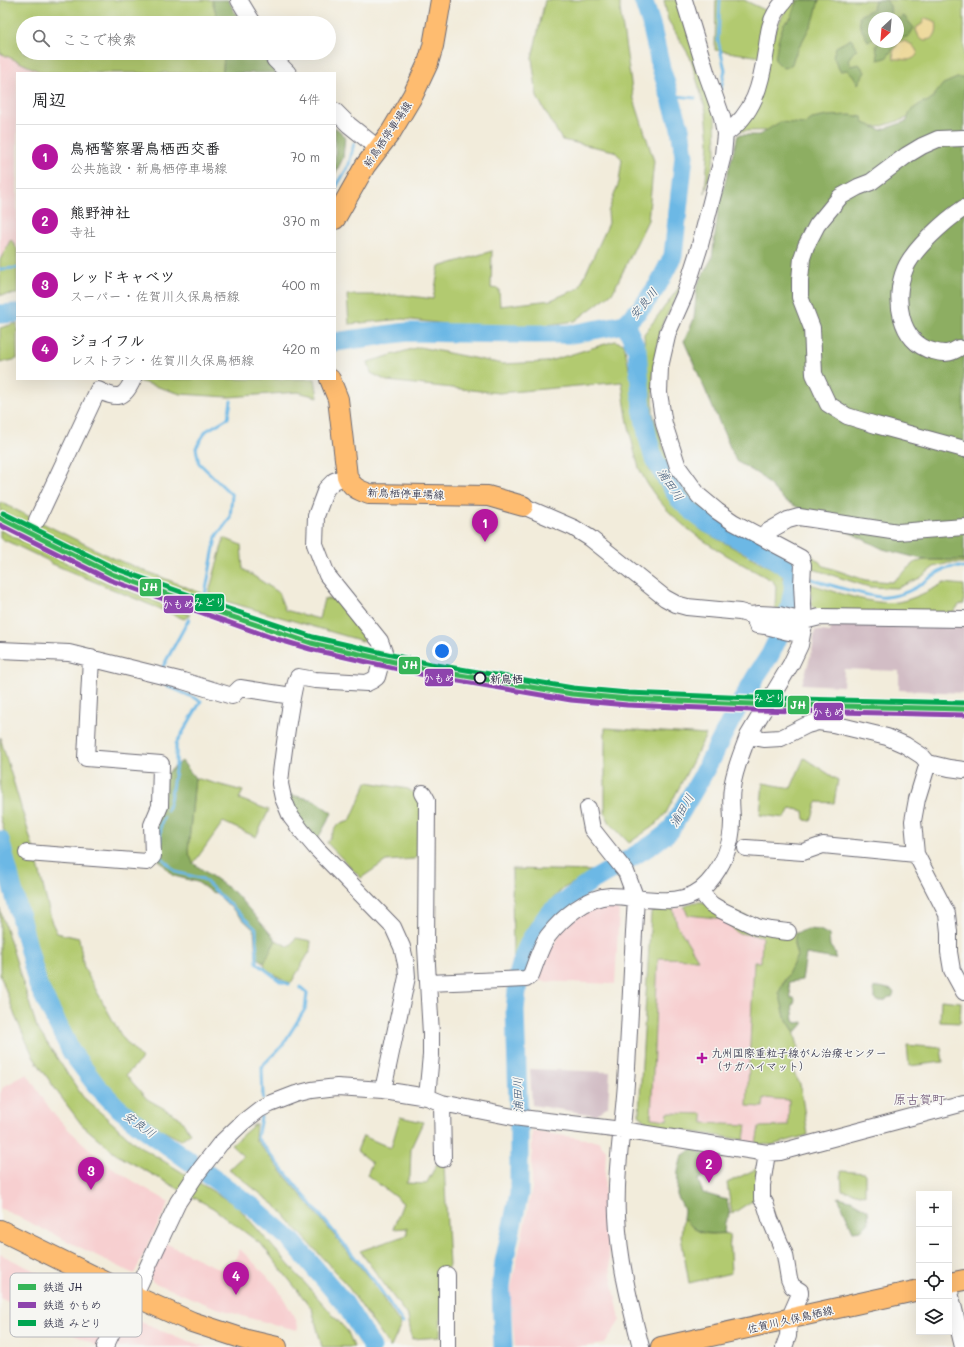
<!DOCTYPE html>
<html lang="ja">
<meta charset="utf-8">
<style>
body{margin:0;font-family:Mali,"Klee One",sans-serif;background:#f6f6f6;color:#202124}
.controls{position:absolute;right:12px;bottom:12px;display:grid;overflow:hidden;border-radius:0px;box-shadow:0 4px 16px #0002}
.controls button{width:36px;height:36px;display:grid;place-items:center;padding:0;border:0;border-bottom:1px solid #e0e0e0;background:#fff;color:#202124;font:20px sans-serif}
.compass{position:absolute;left:868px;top:12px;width:36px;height:36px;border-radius:50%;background:#fff;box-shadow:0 4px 16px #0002;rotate:206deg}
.you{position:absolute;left:442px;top:651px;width:14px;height:14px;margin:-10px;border:3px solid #fff;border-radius:50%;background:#1a73e8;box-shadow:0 0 0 6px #1a73e833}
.badge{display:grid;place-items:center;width:26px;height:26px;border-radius:50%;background:#b5179e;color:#fff;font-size:13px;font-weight:700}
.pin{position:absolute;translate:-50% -33px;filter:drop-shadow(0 1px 2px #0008)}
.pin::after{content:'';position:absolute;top:21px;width:14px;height:12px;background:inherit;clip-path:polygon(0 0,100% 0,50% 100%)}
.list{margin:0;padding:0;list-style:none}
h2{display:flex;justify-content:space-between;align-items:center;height:52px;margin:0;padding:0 16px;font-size:17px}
h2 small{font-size:13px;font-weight:400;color:#757577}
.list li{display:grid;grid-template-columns:26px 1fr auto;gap:12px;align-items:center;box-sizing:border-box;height:64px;padding:0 16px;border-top:1px solid #e0e0e0}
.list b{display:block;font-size:15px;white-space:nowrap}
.list p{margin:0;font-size:13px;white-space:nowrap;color:#757577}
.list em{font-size:13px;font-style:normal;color:#757577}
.icon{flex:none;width:22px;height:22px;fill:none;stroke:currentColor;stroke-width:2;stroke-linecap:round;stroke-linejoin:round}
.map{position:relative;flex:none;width:964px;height:1347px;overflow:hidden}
.search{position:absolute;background:#fff;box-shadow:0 4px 16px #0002;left:16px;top:16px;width:320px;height:44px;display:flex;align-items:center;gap:10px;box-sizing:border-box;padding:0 14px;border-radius:22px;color:#757577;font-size:15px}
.panel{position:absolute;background:#fff;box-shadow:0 4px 16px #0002;left:16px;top:72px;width:320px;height:308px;border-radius:0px}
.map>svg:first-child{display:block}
.built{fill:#f7cfd0}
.industrial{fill:#d2bdc5}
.green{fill:#b2ca6f;stroke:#6a7655;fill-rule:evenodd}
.forest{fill:#8dae62;stroke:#58684e}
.sand{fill:#eeda9e;stroke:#887e6c}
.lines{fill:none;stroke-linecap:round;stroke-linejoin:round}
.stream{stroke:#6cb8e5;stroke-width:3}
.river{stroke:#6cb8e5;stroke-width:19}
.minor-casing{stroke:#6b6973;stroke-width:18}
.major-casing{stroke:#6b6973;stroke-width:22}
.minor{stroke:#fff;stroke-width:16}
.major{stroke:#febc70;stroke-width:20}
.rail-1-casing{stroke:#f6f6f2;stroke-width:8}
.rail-2-casing{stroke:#f6f6f2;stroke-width:8}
.rail-3-casing{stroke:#f6f6f2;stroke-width:8}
.rail-1{stroke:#36b558;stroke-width:5}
.rail-2{stroke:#8e44ad;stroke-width:5}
.rail-3{stroke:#00a651;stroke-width:5}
.stop-dot{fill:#f6f6f2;stroke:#22223b;stroke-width:2}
.poi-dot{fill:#b5179e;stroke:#f6f6f2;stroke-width:1.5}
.labels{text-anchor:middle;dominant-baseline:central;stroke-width:3;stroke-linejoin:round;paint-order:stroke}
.street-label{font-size:11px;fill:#22223b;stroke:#f6f6f2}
.stop-label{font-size:11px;font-weight:bold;fill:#22223b;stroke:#f6f6f2;text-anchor:start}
.poi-label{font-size:11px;fill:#22223b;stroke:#f6f6f2;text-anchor:start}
.water-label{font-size:12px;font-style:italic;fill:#3c5676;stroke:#f6f6f2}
.quarter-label{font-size:13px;fill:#6b5172;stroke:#f6f6f2}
.key{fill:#f6f6f2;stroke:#b6b6bb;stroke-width:1}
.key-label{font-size:11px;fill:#22223b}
.line-badge{stroke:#f6f6f2;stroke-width:1.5}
.badge-label{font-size:11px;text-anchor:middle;font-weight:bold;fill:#fff}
</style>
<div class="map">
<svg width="964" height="1347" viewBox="0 0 964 1347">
<rect width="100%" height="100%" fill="#f6f6f2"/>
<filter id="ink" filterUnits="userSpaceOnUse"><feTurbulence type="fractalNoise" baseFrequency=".025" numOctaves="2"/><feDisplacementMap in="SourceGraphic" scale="8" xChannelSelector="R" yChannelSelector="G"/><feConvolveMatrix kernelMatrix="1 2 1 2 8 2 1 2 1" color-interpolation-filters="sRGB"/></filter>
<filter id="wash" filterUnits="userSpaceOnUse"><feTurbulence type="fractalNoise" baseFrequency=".012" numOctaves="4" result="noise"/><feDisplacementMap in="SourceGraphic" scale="16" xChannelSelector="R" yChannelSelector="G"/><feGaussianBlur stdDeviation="0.9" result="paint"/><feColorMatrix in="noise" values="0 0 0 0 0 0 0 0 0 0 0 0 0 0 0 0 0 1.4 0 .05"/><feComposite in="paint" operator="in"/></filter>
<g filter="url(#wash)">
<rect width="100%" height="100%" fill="#f2ecdb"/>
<path class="built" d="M0 0H228L241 23H23V53H259L276 73H17V249L11 239 0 260Z
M608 902 619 911 615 984 538 981 547 954 564 928 584 911Z
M694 902 763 932 787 976 785 1017 794 1031 798 1046 791 1068 800 1084 808 1135 756 1144 744 1140 649 1125 639 1114 651 913 660 907 673 909 684 907Z
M27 1074 50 1109 68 1129 101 1160 133 1181 169 1202 134 1274 0 1208V1094L3 1087Z
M532 1131 598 1141 606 1150 604 1203 611 1274 620 1320 605 1344 580 1347H515L510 1293 532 1188Z
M165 1243 228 1273 240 1249 268 1277 277 1287 296 1320 298 1326 297 1330 249 1318 211 1306 153 1282 149 1276Z
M0 1254 115 1310 99 1347 0 1298Z
M130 1317 161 1331 206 1347H111L125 1318Z"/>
<path class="industrial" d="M833 623 964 626V693L899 690V671L844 669 843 686 802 684 812 651 815 630 830 632Z
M530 1069 610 1072 608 1106 595 1115 532 1105Z"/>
<path class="green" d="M0 0H212L219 23H23V53H224L223 70 220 73H43L0 53Z
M545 0H620V9L633 96 654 161 648 220 613 292 575 321 506 331 403 319 349 324 347 295H403L433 299 439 267 492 251 491 288 499 289 500 306 551 300 579 288 609 223 608 212 619 182 622 159 614 151 562 140 537 97 532 58Z
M664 0H678L715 116 716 152 705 193 709 142 706 111 690 57 668 20Z
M716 0H744L769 12 761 57 715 50Z
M790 0H964V94L943 107 879 127 841 130 739 131 773 36ZM874 18H898V42H874Z
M11 239 17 249V294L0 295V260Z
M684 281 660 329 653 372V413L665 452 684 488 797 562 798 571 779 555 708 519 681 495 656 451 647 392 644 334Z
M17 323V359L0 363V328Z
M615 341 624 344 631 378 639 435 649 469 670 501 701 530 782 574 786 584 782 609H775L776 586 773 581C722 553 667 526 641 472 638 467 637 460 635 454 629 431 625 407 622 382L499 393 387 381 371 373 368 362 419 347 503 364 546 362Z
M132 379H315L318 397 298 392 228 397 181 394Z
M0 502 113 558 201 593 199 599 111 564 0 511Z
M0 530 103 581 190 615 184 619 50 563 47 560 0 538Z
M224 538 241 545 243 569 278 592 285 610 319 619 324 599H333L360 625 366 642 208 596Z
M810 554 824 566 865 580 892 582 916 562 925 560H964V563H949L934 567 920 578 897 588 869 587 810 568Z
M944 583 964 585V604L959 605 953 613 817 611 812 606 810 584C835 591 872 606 898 602 914 599 929 591 944 583Z
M605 728 706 735 666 813 655 825 629 843 610 823 605 813Z
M0 737 36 857 52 923 57 933 79 938 84 968 122 1037 142 1059 126 1075 147 1099 179 1117 190 1133 181 1140 140 1119 99 1079 71 1043 46 988 0 816Z
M804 758 838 780 834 803 817 802 811 821 805 820 804 811 790 808 785 818 760 815 763 783 791 788Z
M195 778 243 791 239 799 269 810 256 837 223 822 193 864 188 851Z
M367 782 408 789 421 798V853L414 859 386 861 361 878 327 843 337 825 350 821Z
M512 869 593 871 587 876 562 889 530 924 520 945 513 967Z
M694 902H703L796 933 794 944 797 956 792 968 782 984 783 1006 785 1017 794 1031 798 1046 791 1068 800 1084 808 1135 772 1145 756 1144 759 1127 788 1126 789 1100 764 1098 763 1107 747 1106 754 962H761L762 936 737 933 725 919 688 915 684 907Z
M660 907 673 909 677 925 698 959 658 958 651 1118 667 1120 668 1113 703 1114V1123L746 1125 744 1140 649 1125 639 1114 651 913Z
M0 909 37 1028 83 1097 136 1144 237 1206 348 1332 354 1347H322L312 1309 262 1245 213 1208 119 1156 82 1125 58 1093 34 1058 15 1016 0 974Z
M296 938 311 941 310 951 291 983 284 981 265 968 264 963 276 940 289 947Z
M941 1000 961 1002 960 1023 940 1022Z
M907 1045 941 1048 943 1062 909 1066Z
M400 1117 423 1122 411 1148 410 1177 406 1183 426 1184 437 1164H444L449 1266 443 1273 440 1337 412 1339 408 1317 360 1251 407 1235V1228L393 1229 403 1203 367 1175 372 1163 357 1151 363 1136 391 1148Z
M256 1123 255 1139 370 1279 401 1325 391 1347H390L346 1284 276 1206 229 1169 243 1156 231 1145Z
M758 1168V1197L732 1214 727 1183Z
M841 1171 865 1173V1195L842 1190Z
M683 1218C690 1226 699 1234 710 1234 717 1234 722 1233 729 1234L731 1273 689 1283 681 1237Z"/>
<path class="forest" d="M212 0H228L241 23H219Z
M798 0H819L814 19 794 57 792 64 788 67 783 68 775 60 778 41 784 23 791 18Z
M875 0H886L890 6 891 17 889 18H874V37L868 41 860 27 859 16 873 9Z
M904 16 914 28 909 36 900 39 898 41V19Z
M851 39 857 49 852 54 848 60 850 66 859 64 865 72 858 84 853 75 847 70 840 71 833 56 836 47Z
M882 42H898L886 58 878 60 876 45Z
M224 53H259L276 73H220L223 70Z
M957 78H964V560H925L883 549 785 501 761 476 736 461 684 341 694 319 697 285 712 258 719 205 738 135H759L780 122 805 124 812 119 827 116 851 115 862 117 864 123 881 130 907 121 910 111 923 102H929L943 84Z
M335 127 345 136 343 158 335 174Z
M182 761 195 778 188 851 193 863 234 892 276 940 264 963 256 957 254 930 216 893 211 892 197 882 174 876 157 858V821L166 774Z
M287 794 314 800 332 813 316 842 291 809Z
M807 929 820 930 829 935 830 946 836 954 835 959 806 954 802 980 789 982 791 998H794L795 1000 794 1004H792L794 1021 797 1023 803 1022V1024L796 1032 794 1031 785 1017 779 992 797 956 794 944 796 933Z
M880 987 892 990 894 993 892 997H889L884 1001H878L874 998V988Z
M692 1149C699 1151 709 1158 714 1159L719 1166 698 1180 703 1193 727 1200 730 1214 725 1222 724 1233C704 1235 697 1233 683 1218L684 1210 677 1195 678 1171 682 1156Z
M838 1197 851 1200 868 1210 869 1223 861 1230 853 1231Z"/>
<path class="sand" d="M925 18 929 19 936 22C939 34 932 43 920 39L916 30 917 27 922 24Z
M902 41C910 42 915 46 918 54 909 64 905 58 894 59L893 52 899 42Z"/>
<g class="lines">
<path class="stream" d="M720 0 718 40 725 70 721 89
M669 95 695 98
M335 189 349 165 354 143
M0 269 17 268
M806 577C819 582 875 599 886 597 896 596 906 593 915 588 931 579 944 563 964 568
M205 595 216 537 230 518 232 495 199 463 196 448 206 431 228 418 231 401
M161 670 189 619
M163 684 201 701 176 744V764L170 801 167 810
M160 845 161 824 164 817
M160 854V856L176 872 203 879 256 929 257 963 280 981 289 984
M263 1099 262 1066 282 1046 305 1009 307 993 300 987
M261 1117 257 1138 375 1282 403 1323"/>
<path class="river" d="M0 314 17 313
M335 342 407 332 520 334H572L625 324 643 306 658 285 673 256 684 156 680 128 661 68 651 24 643 0
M0 840 38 985 72 1053 96 1085 116 1106 138 1124 253 1207 291 1240 345 1304 372 1347
M503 1347 501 1288 504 1262 519 1194V1129L515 1010 519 972 524 954 531 939 548 914 590 882 626 861 653 844 670 831 701 778 731 720 756 676 770 655 787 619 793 591 794 572 762 551 709 524 694 513 679 499 654 459 648 438 642 408 637 349 625 324"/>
</g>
</g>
<g filter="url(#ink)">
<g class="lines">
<g class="minor-casing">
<path id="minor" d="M239 0 253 23
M684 0 707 75 722 117 725 134 723 155 699 249 684 296 668 332 660 367 659 393 664 424 678 467 699 496 717 511 733 522 801 558 803 565 802 584 804 625 802 634 800 645 791 664 748 736 764 739 781 738 807 725 818 722 833 724 887 737 905 745 922 756 928 763 949 768 964 770
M271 53 275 60 288 73
M335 111 349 125 379 149
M725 134C754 114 761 85 766 51 768 42 768 32 771 24 773 15 779 7 785 0
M964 138 938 139 922 146 907 155 871 182 858 187 840 197 817 225 806 246 802 258 800 280V297L812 328 814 374 828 404 847 416 876 425 964 449
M959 348C950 354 943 354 933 351 899 343 893 297 905 269 913 249 946 220 964 208
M347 476 334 481 326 489 316 516 315 544 327 575 380 641 384 652 380 666 377 677 373 680 367 683 315 680 298 677C292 684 281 770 280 784L283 798 291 817 301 830 317 849 393 927 402 947 406 964 407 977 383 1090
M523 506 574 528 590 538 665 598 676 604 687 607 740 612 750 615
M37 520 98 390C117 399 124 400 133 379
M760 536 788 520 799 517 898 532 964 527
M802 634C786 633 773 626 757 625L754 618 750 615 759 614 779 615 804 621 820 617 964 619
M0 650 69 653 183 681 232 696 240 688 292 696
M928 763 917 799 913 821 916 854 947 914 949 932V952L952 970 964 992
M423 793 427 800 426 947 431 1034V1055L427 1097
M588 808 592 829 626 872 636 899C632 960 630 1022 626 1083 623 1128 615 1171 617 1216 619 1261 630 1304 641 1347
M746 848 803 852 823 845 916 854
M27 853 147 862 153 856 152 825 160 806 161 764 86 758 91 658
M700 891 711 904 721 910 757 927 771 930 788 932
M428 983 526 979 531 975C535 965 541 945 548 936 562 918 586 897 610 896 643 896 683 912 708 883 723 866 732 844 732 822 732 810 730 799 732 788 734 770 742 753 748 736
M442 1103 443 1159
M767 1153 762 1185V1199L765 1203 770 1219 785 1255 789 1279 792 1286 800 1291V1294L789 1319 788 1336 784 1347
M949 1288 963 1347
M105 1347 123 1309 134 1296 178 1202 196 1175 220 1144 242 1123 260 1109 270 1104 296 1094 312 1090 337 1087 383 1090 427 1097 442 1103 513 1117 622 1130 767 1153 780 1152 964 1103
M447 1347V1275"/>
</g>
<g class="major-casing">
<path id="major" d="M335 219 365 166 391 132 413 95 428 63 433 46 441 0
M330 379 338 399 347 476C351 487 358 490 369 494L488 496 523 506
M0 1230 134 1296 192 1322 247 1340 277 1347
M949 1283 964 1280
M661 1347 919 1290"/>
</g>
<use href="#minor" class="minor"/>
<use href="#major" class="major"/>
<g class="rail-1-casing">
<path id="rail-1" d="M0 518 112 574 221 613 311 643 430 670 572 694 628 699 752 704 964 709"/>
</g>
<g class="rail-2-casing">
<path id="rail-2" d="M0 525 110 580 270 637 310 649 429 676 571 700 627 705 752 710 964 715"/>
</g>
<g class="rail-3-casing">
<path id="rail-3" d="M3 513 114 568 223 607 313 637 431 664 573 688 628 693 752 698 964 703"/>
</g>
<use href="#rail-1" class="rail-1"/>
<use href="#rail-2" class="rail-2"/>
<use href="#rail-3" class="rail-3"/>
</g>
</g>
<circle class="stop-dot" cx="480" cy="678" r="5.5"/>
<path class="poi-dot" d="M700 1052h4v4h4v4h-4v4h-4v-4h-4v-4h4z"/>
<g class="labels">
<g class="street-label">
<text transform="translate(387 134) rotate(-56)">新鳥栖停車場線</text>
<text transform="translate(406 493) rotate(2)">新鳥栖停車場線</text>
<text transform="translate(790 1319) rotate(-13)">佐賀川久保鳥栖線</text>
</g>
<g class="stop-label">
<text x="490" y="678">新鳥栖</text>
</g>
<g class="poi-label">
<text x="711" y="1052">九州国際重粒子線がん治療センター<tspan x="711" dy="13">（サガハイマット）</tspan></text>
</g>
<g class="water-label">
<text transform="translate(643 303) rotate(-50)">安良川</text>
<text transform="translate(671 484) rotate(56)">浦田川</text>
<text transform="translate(681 810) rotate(-60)">浦田川</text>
<text transform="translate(517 1095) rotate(-91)">浦田川</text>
<text transform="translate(140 1124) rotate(36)">安良川</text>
</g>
<g class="quarter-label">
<text x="919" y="1098">原古賀町</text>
</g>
</g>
<rect x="10" y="1273" width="132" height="64" rx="6" class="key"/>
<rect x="18" y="1284" width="18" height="6" fill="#36b558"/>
<rect x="18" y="1302" width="18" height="6" fill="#8e44ad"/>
<rect x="18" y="1320" width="18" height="6" fill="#00a651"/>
<g class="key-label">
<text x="43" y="1291">鉄道 JH</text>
<text x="43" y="1309">鉄道 かもめ</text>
<text x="43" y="1327">鉄道 みどり</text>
</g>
<g class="line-badge">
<rect x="139" y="578" width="23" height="19" rx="4" fill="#36b558"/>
<rect x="194" y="593" width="31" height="19" rx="4" fill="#00a651"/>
<rect x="163" y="595" width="31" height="19" rx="4" fill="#8e44ad"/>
<rect x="398" y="656" width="23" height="19" rx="4" fill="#36b558"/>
<rect x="424" y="668" width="30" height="19" rx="4" fill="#8e44ad"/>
<rect x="754" y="689" width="30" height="19" rx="4" fill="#00a651"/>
<rect x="787" y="695" width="23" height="20" rx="4" fill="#36b558"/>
<rect x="813" y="702" width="31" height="19" rx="4" fill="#8e44ad"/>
</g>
<g class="badge-label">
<text x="150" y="591">JH</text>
<text x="209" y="606">みどり</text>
<text x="178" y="608">かもめ</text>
<text x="410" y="669">JH</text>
<text x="439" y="682">かもめ</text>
<text x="769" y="702">みどり</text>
<text x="798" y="709">JH</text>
<text x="828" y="716">かもめ</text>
</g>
</svg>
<div class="controls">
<button>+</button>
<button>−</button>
<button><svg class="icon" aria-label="locate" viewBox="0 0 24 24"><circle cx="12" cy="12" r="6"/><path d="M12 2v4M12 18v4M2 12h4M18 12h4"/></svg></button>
<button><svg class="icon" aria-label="layers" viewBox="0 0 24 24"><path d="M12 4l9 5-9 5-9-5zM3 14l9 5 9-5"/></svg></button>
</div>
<svg class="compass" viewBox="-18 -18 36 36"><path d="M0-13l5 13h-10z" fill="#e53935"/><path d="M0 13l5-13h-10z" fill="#757577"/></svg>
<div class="you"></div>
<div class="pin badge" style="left:485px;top:542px">1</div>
<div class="pin badge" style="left:709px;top:1183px">2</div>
<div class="pin badge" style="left:91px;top:1190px">3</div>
<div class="pin badge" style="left:236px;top:1295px">4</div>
<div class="search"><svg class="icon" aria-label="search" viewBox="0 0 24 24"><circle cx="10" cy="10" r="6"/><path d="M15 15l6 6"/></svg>ここで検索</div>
<section class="panel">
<h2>周辺<small>4件</small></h2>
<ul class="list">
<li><span class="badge">1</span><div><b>鳥栖警察署鳥栖西交番</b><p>公共施設 · 新鳥栖停車場線</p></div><em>70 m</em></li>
<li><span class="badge">2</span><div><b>熊野神社</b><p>寺社</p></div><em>370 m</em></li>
<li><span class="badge">3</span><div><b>レッドキャベツ</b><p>スーパー · 佐賀川久保鳥栖線</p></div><em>400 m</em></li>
<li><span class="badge">4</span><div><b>ジョイフル</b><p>レストラン · 佐賀川久保鳥栖線</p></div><em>420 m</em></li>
</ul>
</section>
</div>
